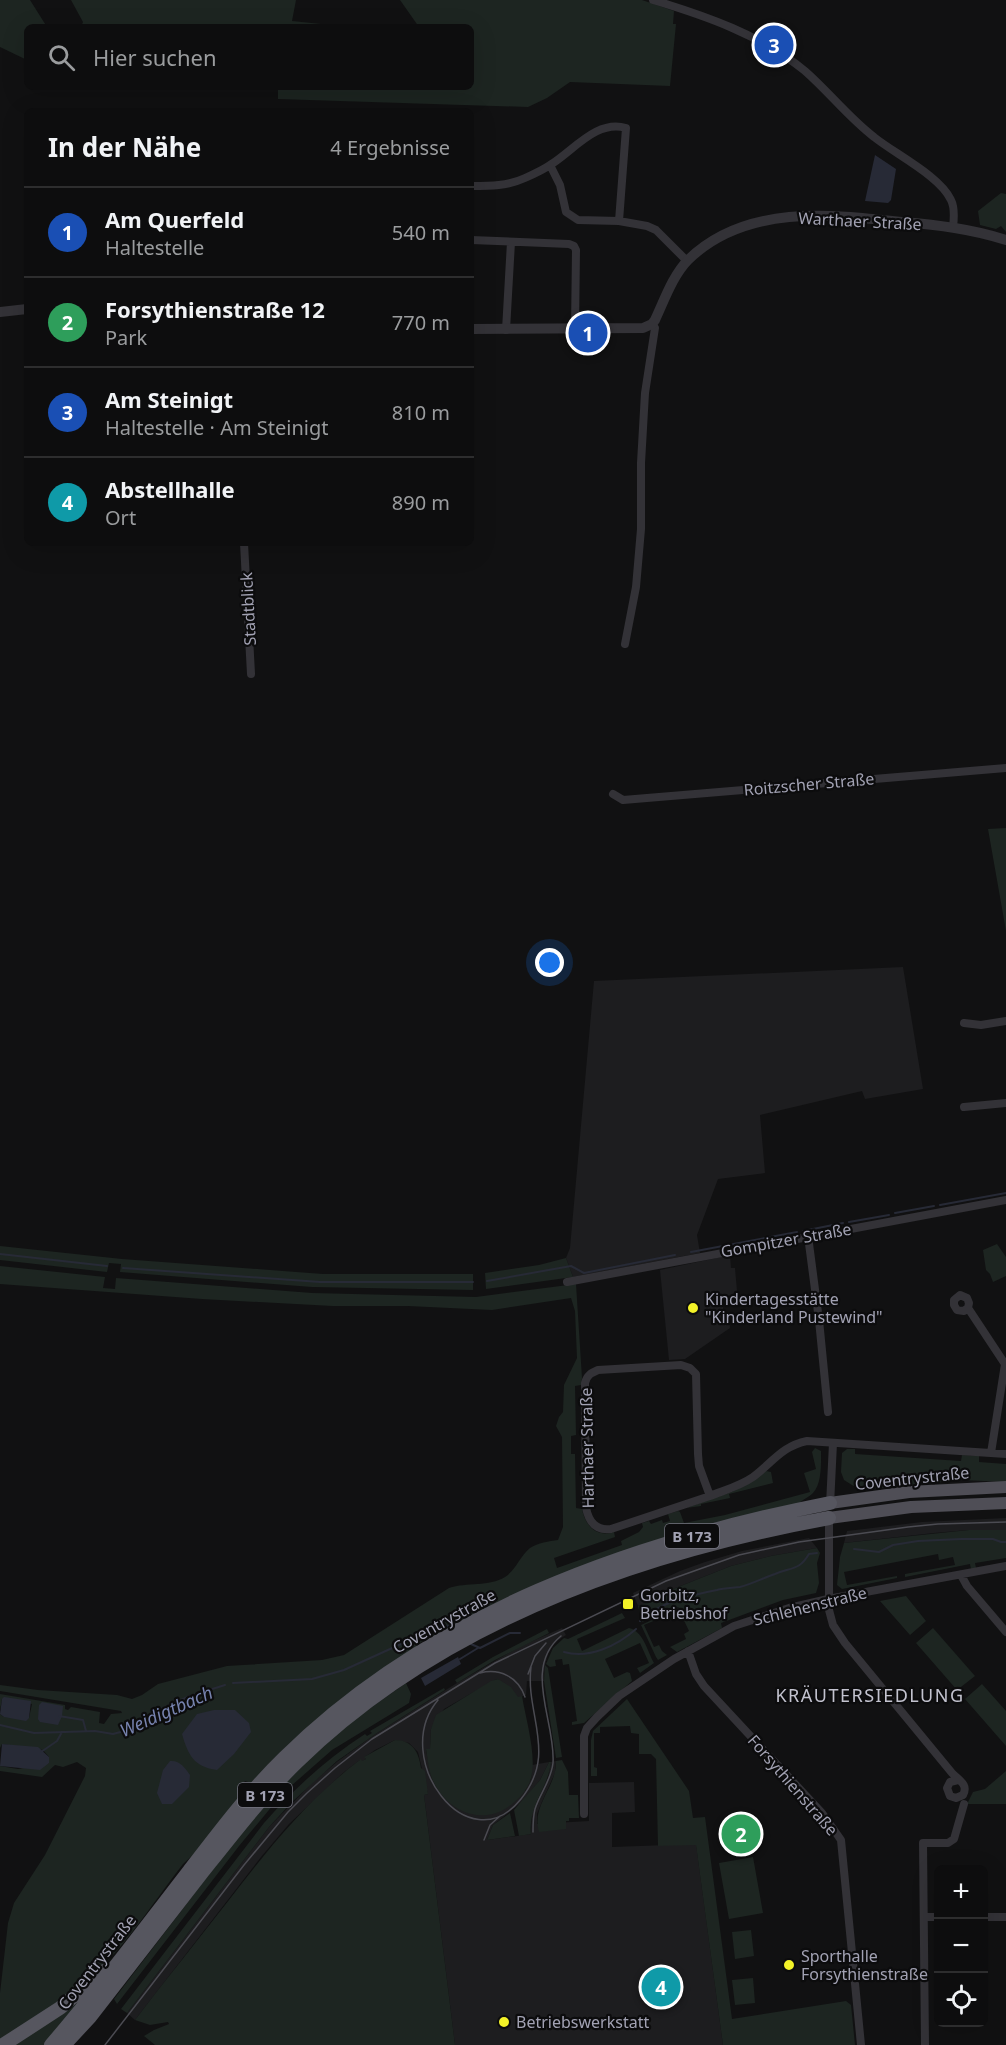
<!DOCTYPE html>
<html lang="de">
<meta charset="utf-8">
<style>
body{margin:0;font-family:"Noto Sans",sans-serif;background:#161617;color:#f1f3f6}
.controls{position:absolute;right:18px;bottom:18px;display:grid;overflow:hidden;border-radius:9px;box-shadow:0 6px 24px #0002}
.controls button{width:54px;height:54px;display:grid;place-items:center;padding:0;border:0;border-bottom:2px solid #2d2d2e;background:#0d0d0e;color:#f1f3f6;font:30px sans-serif}
.you{position:absolute;left:550px;top:963px;width:21px;height:21px;margin:-15px;border:4px solid #fff;border-radius:50%;background:#1a73e8;box-shadow:0 0 0 9px #1a73e833}
.badge{display:grid;place-items:center;width:39px;height:39px;border-radius:50%;background:#f3f228;color:#fff;font-size:20px;font-weight:700}
.pin{position:absolute;translate:-50% -50%;border:3px solid #fff;box-shadow:0 2px 6px #0006}
.list{margin:0;padding:0;list-style:none}
h2{display:flex;justify-content:space-between;align-items:center;height:78px;margin:0;padding:0 24px;font-size:26px}
h2 small{font-size:20px;font-weight:400;color:#9a9c9e}
.list li{display:grid;grid-template-columns:39px 1fr auto;gap:18px;align-items:center;box-sizing:border-box;height:90px;padding:0 24px;border-top:2px solid #2d2d2e}
.list b{display:block;font-size:22px;white-space:nowrap}
.list p{margin:0;font-size:20px;white-space:nowrap;color:#9a9c9e}
.list em{font-size:20px;font-style:normal;color:#9a9c9e}
.icon{flex:none;width:33px;height:33px;fill:none;stroke:currentColor;stroke-width:2;stroke-linecap:round;stroke-linejoin:round}
.map{position:relative;flex:none;width:1006px;height:2045px;overflow:hidden}
.search{position:absolute;background:#0d0d0e;box-shadow:0 6px 24px #0002;left:24px;top:24px;width:450px;height:66px;display:flex;align-items:center;gap:15px;box-sizing:border-box;padding:0 21px;border-radius:9px;color:#9a9c9e;font-size:22px}
.panel{position:absolute;background:#0d0d0e;box-shadow:0 6px 24px #0002;left:24px;top:108px;width:450px;height:438px;border-radius:9px}
.map>svg:first-child{display:block}
.built{fill:#1d1d1f}
.green{fill:#1d2521}
.water{fill:#272a36}
.lines{fill:none;stroke-linecap:round;stroke-linejoin:round}
.stream{stroke:#272a36;stroke-width:2}
.minor{stroke:#333237;stroke-width:8}
.tertiary{stroke:#333237;stroke-width:10}
.primary{stroke:#4f4e56;stroke-width:12}
.trunk{stroke:#56565f;stroke-width:14}
.tram{stroke:#4b4b52;stroke-width:1.5}
.poi-dot{fill:#f3f228;stroke:#0c0c0d;stroke-width:2}
.labels{text-anchor:middle;dominant-baseline:central;stroke-width:4.5;stroke-linejoin:round;paint-order:stroke}
.shield{fill:#0c0c0d;stroke:#757581;stroke-width:1.5}
.shield-label{font-size:15px;font-weight:bold;fill:#a2a2b3}
.street-label{font-size:16px;fill:#a2a2b3;stroke:#0c0c0d}
.poi-label{font-size:16px;fill:#a2a2b3;stroke:#0c0c0d;text-anchor:start}
.neighbourhood-label{font-size:18px;letter-spacing:1.5px;fill:#c3c3cf;stroke:#0c0c0d}
.water-label{font-size:18px;font-style:italic;fill:#7783af;stroke:#0c0c0d}
</style>
<div class="map">
<svg width="1006" height="2045" viewBox="0 0 1006 2045">
<rect width="100%" height="100%" fill="#111112"/>
<path class="built" d="M903 967 923 1089 865 1099 862 1091 760 1115 765 1173 718 1179 697 1235 700 1253 573 1277 566 1258 570 1248 594 981Z
M730 1255 731 1268H735L737 1291 725 1300 723 1304V1312L729 1319 730 1328 685 1359 669 1360 660 1270Z
M1006 1518V1530H969L934 1533 844 1543 847 1531 864 1529 922 1522Z
M809 1538 817 1548 771 1556 731 1566 653 1597 654 1600 638 1606 633 1593 680 1571 705 1562 742 1551Z
M562 1628 566 1635 555 1642 548 1654 545 1665 544 1681H527L526 1695 518 1698 498 1679 495 1680 444 1709 431 1729 430 1749 426 1750 431 1774 435 1785 443 1795 525 1791 531 1779 532 1765 549 1762 540 1780 523 1801 493 1825 487 1840 531 1834 532 1811 548 1777 551 1762 556 1761 555 1773 541 1804 537 1814V1824L589 1821V1783L634 1782 635 1812 612 1813V1847L696 1844 723 2045H455L424 1795 428 1794 418 1752 409 1743 395 1740 375 1750 365 1757 366 1759 362 1762 360 1760 343 1773 289 1824 261 1857 135 2020 127 2013 269 1827 313 1782 338 1761 377 1733 457 1683 519 1647Z"/>
<path class="green" d="M0 0H30L47 27H27V60L0 47Z
M71 0H296L292 21 350 27H81L83 22Z
M400 0H642L674 11 673 24H676L670 86 570 82 547 98 528 107 278 99V87H471V27H419Z
M1001 193 1006 194V232L1001 226 996 229 980 225 978 211Z
M1006 828V931L988 829Z
M997 1244 1006 1257V1276L993 1282 990 1274 986 1270 983 1250Z
M0 1246 122 1259 323 1274H473V1290L312 1287 120 1272 121 1264 109 1263 107 1272 0 1260Z
M566 1258 573 1277 486 1289 485 1273 539 1265Z
M0 1266 105 1277 103 1288 115 1289 116 1278 312 1293 476 1297 576 1284 582 1378 581 1385 575 1386 576 1435 571 1436V1454H575L576 1508 582 1509C585 1525 596 1538 614 1532L615 1537 554 1558 557 1568 622 1545 621 1541 639 1532 643 1527 642 1523 649 1521 651 1524 662 1520 663 1523 670 1521 668 1514 678 1511 680 1512 684 1523 725 1515 810 1492 804 1473 816 1469 812 1452 815 1448 821 1451C821 1463 822 1484 813 1493 808 1498 802 1499 798 1505L428 1642 426 1639 417 1645 418 1648 251 1783 245 1781 242 1785 246 1790 196 1852 183 1864C151 1905 121 1954 80 1987 55 2007 26 2024 0 2042V1993L8 1923 14 1903 45 1855 85 1776 86 1768 77 1762 63 1767 55 1765 42 1777 0 1771V1766L18 1769 49 1763V1757L43 1750 2 1744 0 1748V1714L4 1717 29 1718 32 1704 2 1699 0 1710V1694L65 1705V1709L68 1710 71 1707 100 1712 99 1723 104 1724 111 1714 122 1713 121 1711 0 1691V1685L38 1690 117 1695 132 1699 142 1695 158 1684 227 1666 322 1660 344 1655 449 1588C467 1582 489 1587 505 1577 516 1570 520 1556 530 1548 538 1543 549 1541 558 1540L563 1527 562 1437 556 1426 559 1417 563 1412 564 1385 577 1358 575 1311 571 1298 492 1310 408 1306H333L202 1299 0 1284Z
M847 1449H855V1454L961 1461 962 1455 979 1456V1462L1006 1464V1482L962 1480 860 1490 844 1480 841 1472 842 1453Z
M766 1471 771 1472 773 1483 729 1494 730 1498 701 1504V1506L686 1508 734 1491Z
M969 1530H1006V1558L975 1563 976 1568 971 1569 970 1564 905 1577V1574L955 1565 953 1557 939 1560 938 1554 844 1572 847 1585 897 1576V1578L842 1589 837 1585 840 1557 844 1543Z
M817 1548 820 1553 817 1563 819 1583 816 1593 783 1600 721 1623 722 1628 677 1652 670 1647 686 1639 684 1634 689 1631 679 1610 644 1625 654 1647 659 1645 662 1651 667 1655 658 1660 656 1657 641 1625 679 1608 678 1607 642 1622 638 1606 653 1600V1597L731 1566 771 1556Z
M906 1596 926 1621 910 1635 880 1601Z
M622 1613 625 1618 577 1639 582 1651 629 1628C643 1631 647 1650 654 1663L640 1673 637 1668 649 1663 640 1643 605 1659 614 1678 627 1672 630 1673 632 1681 584 1723 572 1725V1722L577 1721 569 1664 563 1665 562 1659 555 1660 556 1666 550 1667 546 1664 553 1648 564 1638 568 1639Z
M933 1628 975 1676 957 1690 916 1643Z
M547 1629 549 1633 495 1660 457 1683 455 1680 493 1657Z
M545 1665 548 1668 562 1757 556 1758 544 1681Z
M498 1679 511 1687 518 1697 522 1696C526 1720 537 1756 531 1778 528 1790 518 1800 508 1807 482 1825 450 1812 435 1785 429 1774 428 1761 426 1749H430L431 1729 436 1715 491 1681Z
M406 1683 411 1694 409 1703 332 1750 283 1793 239 1846 117 2004 114 1999 266 1800 335 1733Z
M982 1684 1006 1711V1746L965 1699Z
M444 1688 445 1690 377 1733 337 1761 292 1802 269 1827 127 2013 121 2009 264 1823C294 1789 326 1759 365 1734L367 1736 372 1733 370 1731Z
M627 1699 689 1791 693 1818 705 1817 732 2019 846 2001 851 2005 855 2045H723L696 1845 658 1846 656 1759 651 1754H639V1734L631 1733 630 1726 600 1727V1733H594V1767L597 1768V1776H591V1740L593 1731Z
M395 1740C412 1740 419 1752 421 1768L425 1771 428 1794 424 1795 455 2045H155L144 2036 154 2030 169 2024 168 2022 150 2025 135 2020C166 1979 198 1940 229 1900 270 1847 307 1800 361 1759L362 1761 366 1759 364 1757Z
M562 1760 568 1772 569 1795H578L579 1818H569V1821H566V1829L539 1832C531 1805 557 1787 556 1761Z
M549 1762H551C548 1789 528 1805 531 1834L519 1836 514 1810 540 1780Z
M1006 1771V1804H967L973 1792 985 1789Z
M510 1813 515 1836 487 1840 493 1825Z
M753 1857 763 1913 729 1919 719 1863Z
M751 1930 754 1956 735 1959 732 1932Z
M753 1978 755 2003 735 2005 732 1980Z
M91 1987 45 2045H10Z"/>
<path class="water" d="M875 155 896 169 891 200 888 203 865 201Z
M458 1657 461 1664 425 1686 421 1678Z
M4 1697 31 1701 29 1718 26 1721 4 1717 0 1714 2 1699Z
M42 1702 63 1706 62 1716 58 1725 40 1722 38 1719 39 1705Z
M214 1710H235L249 1723 251 1732 234 1754 217 1770C194 1767 188 1755 182 1734L197 1714Z
M2 1744 38 1747 49 1757V1763L40 1770 0 1766Z
M170 1761C180 1760 185 1768 190 1775L189 1787 172 1804H162L157 1793 163 1770Z"/>
<g class="lines">
<path class="stream" d="M940 1205 1006 1193
M895 1213 934 1206
M849 1222 889 1215
M803 1231 843 1223
M691 1252 797 1232
M0 1254 107 1266
M123 1268 320 1282H473
M487 1281 571 1266 584 1273 675 1255
M854 1549 879 1552 893 1545 918 1541 961 1539H993L1001 1542H1006
M640 1621C660 1602 691 1595 717 1590 724 1588 732 1588 740 1587 752 1584 763 1578 775 1574 791 1567 799 1571 809 1554L817 1553
M471 1644 480 1648 510 1633H520
M564 1652C589 1659 617 1646 636 1629
M460 1659 478 1648
M233 1683 312 1679 344 1670 423 1634 439 1623 450 1627
M59 1716 83 1720 86 1731
M0 1725 34 1733 95 1731 113 1734 128 1730 152 1713 190 1696 225 1685
M41 1752 57 1741 62 1732"/>
<path class="minor" d="M653 0C706 16 761 35 805 71 829 92 849 118 874 137 895 154 940 176 951 200 955 208 954 219 953 227
M550 165 560 185 566 212 578 220 619 221
M471 186C490 186 508 186 525 178 534 174 543 170 550 165 573 151 597 119 626 128L619 221 647 226 656 230 687 261
M471 240 569 244 574 246 576 250 575 329
M506 330 511 242
M244 543 251 674
M625 644 636 587 641 529V463L645 393 655 328 652 324
M613 794 623 800 1006 768
M964 1023 981 1025 1006 1021
M964 1107 1006 1103
M808 1236 819 1320 828 1412
M567 1282 1006 1200
M968 1308 964 1311 957 1310 954 1305V1300L960 1295 967 1298 969 1303 968 1308 1005 1364 991 1453
M681 1365 690 1368 696 1374 698 1454 699 1466 710 1496 611 1529C596 1531 589 1522 586 1508L585 1383C587 1375 591 1373 598 1370Z
M710 1496C725 1490 740 1486 753 1477 772 1463 782 1446 807 1441L1006 1454
M830 1505 833 1443
M829 1517V1610L833 1625 845 1643 952 1773C958 1780 969 1784 963 1795L956 1798 950 1796 947 1788 950 1782 958 1780
M961 1575 967 1586 1006 1632
M688 1651 696 1674 704 1686 822 1813 841 1840 861 2045
M584 1814V1736L587 1728 597 1717 619 1696 674 1659 734 1626 789 1608 828 1599 1006 1566
M924 1917H938
M984 1917H1006
M925 2045 923 1843H948L954 1839 964 1804"/>
<path class="tertiary" d="M0 312 27 309
M471 329 643 328 652 324 655 320C664 301 673 275 688 260 745 204 831 214 902 222 938 225 972 229 1006 240"/>
<path class="primary" d="M830 1503 909 1492 1006 1487
M829 1518 911 1507 1006 1503"/>
<path class="trunk" d="M3 2045 60 2008 104 1971
M51 2045C100 1989 144 1929 189 1871 219 1832 249 1792 284 1758 430 1613 633 1542 830 1503
M64 2045 90 2017C127 1969 164 1922 201 1874 232 1835 262 1796 297 1762 439 1623 638 1553 829 1518"/>
<path class="tram" d="M480 1673C500 1668 518 1677 525 1697
M528 1674 535 1656 546 1643
M438 1700C389 1758 468 1865 521 1799 558 1753 525 1715 531 1667
M533 1832C533 1824 533 1817 535 1809 540 1793 551 1781 553 1763 556 1722 522 1668 561 1636
M484 1840 490 1825 500 1816
M105 2045 244 1865 288 1812 307 1793 335 1768 372 1739 495 1663 666 1581 739 1555 799 1542 908 1527 938 1524 1006 1522"/>
</g>
<g class="poi-dot">
<circle cx="693" cy="1308" r="6"/>
<rect x="622" y="1598" width="12" height="12" rx="3"/>
<circle cx="789" cy="1965" r="6"/>
<circle cx="504" cy="2022" r="6"/>
</g>
<g class="labels">
<g class="shield">
<rect x="665" y="1524" width="54" height="24" rx="4.5"/>
<rect x="238" y="1783" width="54" height="24" rx="4.5"/>
</g>
<g class="shield-label">
<text x="692" y="1536">B 173</text>
<text x="265" y="1795">B 173</text>
</g>
<g class="street-label">
<text transform="translate(860 221) rotate(3)">Warthaer Straße</text>
<text transform="translate(248 609) rotate(-93)">Stadtblick</text>
<text transform="translate(809 784) rotate(-5)">Roitzscher Straße</text>
<text transform="translate(786 1240) rotate(-10)">Gompitzer Straße</text>
<text transform="translate(587 1448) rotate(-91)">Harthaer Straße</text>
<text transform="translate(912 1478) rotate(-6)">Coventrystraße</text>
<text transform="translate(810 1606) rotate(-14)">Schlehenstraße</text>
<text transform="translate(444 1621) rotate(-29)">Coventrystraße</text>
<text transform="translate(793 1785) rotate(49)">Forsythienstraße</text>
<text transform="translate(97 1962) rotate(-52)">Coventrystraße</text>
</g>
<g class="poi-label">
<text x="705" y="1299">Kindertagesstätte<tspan x="705" dy="18">"Kinderland Pustewind"</tspan></text>
<text x="640" y="1595">Gorbitz,<tspan x="640" dy="18">Betriebshof</tspan></text>
<text x="801" y="1956">Sporthalle<tspan x="801" dy="18">Forsythienstraße</tspan></text>
<text x="516" y="2022">Betriebswerkstatt</text>
</g>
<g class="neighbourhood-label">
<text x="870" y="1695">KRÄUTERSIEDLUNG</text>
</g>
<g class="water-label">
<text transform="translate(166 1711) rotate(-24)">Weidigtbach</text>
</g>
</g>
</svg>
<div class="controls">
<button>+</button>
<button>−</button>
<button><svg class="icon" aria-label="locate" viewBox="0 0 24 24"><circle cx="12" cy="12" r="6"/><path d="M12 2v4M12 18v4M2 12h4M18 12h4"/></svg></button>
</div>
<div class="you"></div>
<div class="pin badge" style="left:588px;top:333px;background:#1a4fb4">1</div>
<div class="pin badge" style="left:741px;top:1834px;background:#2e9e5b">2</div>
<div class="pin badge" style="left:774px;top:45px;background:#1a4fb4">3</div>
<div class="pin badge" style="left:661px;top:1987px;background:#0f9aa8">4</div>
<div class="search"><svg class="icon" aria-label="search" viewBox="0 0 24 24"><circle cx="10" cy="10" r="6"/><path d="M15 15l6 6"/></svg>Hier suchen</div>
<section class="panel">
<h2>In der Nähe<small>4 Ergebnisse</small></h2>
<ul class="list">
<li><span class="badge" style="background:#1a4fb4">1</span><div><b>Am Querfeld</b><p>Haltestelle</p></div><em>540 m</em></li>
<li><span class="badge" style="background:#2e9e5b">2</span><div><b>Forsythienstraße 12</b><p>Park</p></div><em>770 m</em></li>
<li><span class="badge" style="background:#1a4fb4">3</span><div><b>Am Steinigt</b><p>Haltestelle · Am Steinigt</p></div><em>810 m</em></li>
<li><span class="badge" style="background:#0f9aa8">4</span><div><b>Abstellhalle</b><p>Ort</p></div><em>890 m</em></li>
</ul>
</section>
</div>
